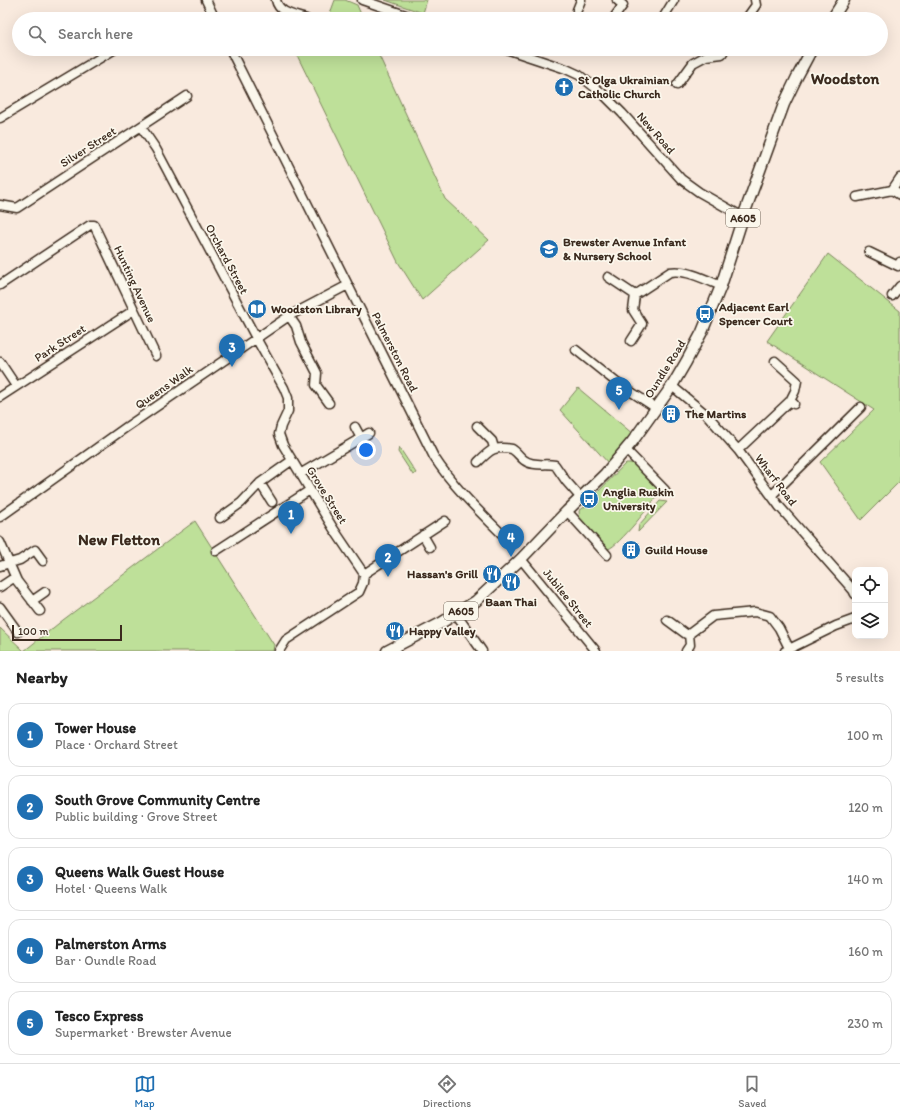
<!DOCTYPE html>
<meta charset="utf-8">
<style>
body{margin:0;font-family:Itim,sans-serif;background:#f2f2f2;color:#222}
.controls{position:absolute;right:12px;bottom:12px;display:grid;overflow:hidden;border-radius:8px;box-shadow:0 4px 16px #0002}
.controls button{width:36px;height:36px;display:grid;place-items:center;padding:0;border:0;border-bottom:1px solid #e0e0e0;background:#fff;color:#222;font:20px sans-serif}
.scale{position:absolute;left:12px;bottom:10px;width:110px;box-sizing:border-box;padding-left:4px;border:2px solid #3b2a1e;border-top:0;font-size:11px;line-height:14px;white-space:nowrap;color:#3b2a1e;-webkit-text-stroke:3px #fbf7ec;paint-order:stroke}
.you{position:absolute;left:366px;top:450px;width:14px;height:14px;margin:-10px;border:3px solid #fff;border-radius:50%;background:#1a73e8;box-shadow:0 0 0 6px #1a73e833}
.badge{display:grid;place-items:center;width:26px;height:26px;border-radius:50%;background:#1f6fb2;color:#fff;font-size:13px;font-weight:700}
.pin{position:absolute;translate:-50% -33px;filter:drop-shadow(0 1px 2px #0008)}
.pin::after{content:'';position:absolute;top:21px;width:14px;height:12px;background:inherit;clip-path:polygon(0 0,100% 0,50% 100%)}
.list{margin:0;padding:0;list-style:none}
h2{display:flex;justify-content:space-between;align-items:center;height:52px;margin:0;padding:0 16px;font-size:17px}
h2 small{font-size:13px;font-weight:400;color:#767676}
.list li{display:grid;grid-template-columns:26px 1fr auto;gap:12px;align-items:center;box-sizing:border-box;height:64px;margin:0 8px 8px;padding:0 8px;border:1px solid #e0e0e0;border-radius:12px}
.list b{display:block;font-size:15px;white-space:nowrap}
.list p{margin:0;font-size:13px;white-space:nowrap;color:#767676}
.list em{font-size:13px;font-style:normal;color:#767676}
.icon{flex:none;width:22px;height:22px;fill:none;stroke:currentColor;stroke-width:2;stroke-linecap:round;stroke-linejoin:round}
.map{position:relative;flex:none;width:900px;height:651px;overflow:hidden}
.search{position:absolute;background:#fff;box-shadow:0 4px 16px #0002;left:12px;right:12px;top:12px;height:44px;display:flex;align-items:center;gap:10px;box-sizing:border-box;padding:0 14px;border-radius:22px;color:#767676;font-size:15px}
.sheet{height:412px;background:#fff}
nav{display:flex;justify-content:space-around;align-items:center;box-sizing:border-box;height:56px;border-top:1px solid #e0e0e0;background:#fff;font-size:11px;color:#767676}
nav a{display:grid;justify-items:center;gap:2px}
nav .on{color:#1f6fb2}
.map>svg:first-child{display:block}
.green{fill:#bee099;stroke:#7c855c}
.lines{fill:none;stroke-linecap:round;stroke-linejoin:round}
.minor-casing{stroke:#3b2a1e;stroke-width:11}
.major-casing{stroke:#3b2a1e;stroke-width:13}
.minor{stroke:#fbf7ec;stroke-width:8}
.major{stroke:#fbf7ec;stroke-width:10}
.labels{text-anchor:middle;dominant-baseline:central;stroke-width:3.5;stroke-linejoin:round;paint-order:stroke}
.shield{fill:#fbf7ec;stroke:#75685c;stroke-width:1}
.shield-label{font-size:11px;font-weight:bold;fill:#3b2a1e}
.poi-label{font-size:12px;font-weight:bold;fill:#3b2a1e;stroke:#fbf7ec;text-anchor:start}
.street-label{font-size:12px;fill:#3b2a1e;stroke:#fbf7ec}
.district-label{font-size:16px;font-weight:bold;fill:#3b2a1e;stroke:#fbf7ec}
</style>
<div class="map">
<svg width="900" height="651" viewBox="0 0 900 651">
<rect width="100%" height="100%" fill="#f9eade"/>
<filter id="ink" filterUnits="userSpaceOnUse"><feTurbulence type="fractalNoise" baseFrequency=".025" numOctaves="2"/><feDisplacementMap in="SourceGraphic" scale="8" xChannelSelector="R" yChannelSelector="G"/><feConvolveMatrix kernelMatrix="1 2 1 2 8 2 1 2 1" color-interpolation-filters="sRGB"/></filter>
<g filter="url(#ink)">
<path class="green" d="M335 0H345L357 5 363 19H328Z
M385 0H427L423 13Z
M294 49H376L445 199 489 240 422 300 398 262Z
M828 254 900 311V481L861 520 820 462 874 410 767 341Z
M578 388 633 434 609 464 560 410Z
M399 447 416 473 413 475 398 452Z
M626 463H635L660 490V492C652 503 619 546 608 549L580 522 579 511 591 502V499Z
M660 501 667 502 638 532 639 525Z
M195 521 274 645 273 651H0V628L24 651 63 620Z"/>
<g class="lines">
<g class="minor-casing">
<path id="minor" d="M206 0 215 19
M276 0C279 14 295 15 306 19
M362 0 417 19
M577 10 581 0
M613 19 623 5 617 0
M665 19 663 18 674 0
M746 19 756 5 755 0
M230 49 434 457C454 488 483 515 509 541
M506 49 566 69 579 75 602 93 622 113 681 179 699 192 743 217
M677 85 693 63 706 56 722 54 725 49
M0 118 115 49
M141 127 156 149 256 338 284 388 288 398V411L281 426 279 434 283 445 333 528 364 574 363 583 359 592 286 640 279 651
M892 190 900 178
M857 197 892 190 900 195
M0 205 17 208 187 96
M869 252 898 266 900 262
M608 277 635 295 670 272C685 269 707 280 721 286
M0 285 90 225H94L156 356
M892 296 900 286
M289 316 296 326 301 342 317 373 316 385 329 403
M631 341 642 324 633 310 635 295
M576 350 616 382 656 408
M775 361 797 381 795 391 790 401
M0 362 16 386
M672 386 708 416 738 450 779 506 853 590 855 594
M0 397 134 310
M477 426 492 441 494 448
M361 438 369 433
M626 450 665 490
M738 450 790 401 794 404
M478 462C491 449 494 446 512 449 517 452 520 457 524 460 533 467 545 463 555 465L566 481 581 498
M300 474 361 438 355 427
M260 483 272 502
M772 495 861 407
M567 511 607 555
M0 517 125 428 289 316 348 285
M220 518 241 503 260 483 291 461
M423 535 430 547
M0 542 17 581 40 611
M216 551 310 490
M521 559 596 651
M0 566 20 560 35 550 43 561
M364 574 445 521
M0 587 15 577
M32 601 45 592
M0 607 18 632
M456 614 482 651
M667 620 686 634H689L713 616 755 612 770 616 779 628 789 648
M686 651 690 645 689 634
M785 651 836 626 855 619"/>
</g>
<g class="major-casing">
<path id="major" d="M832 19 844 0
M387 651 441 623 476 601 521 559 567 511 605 474 632 442 672 386 686 362 702 332 721 286 743 217 784 104 797 77 812 49"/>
</g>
<use href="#minor" class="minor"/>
<use href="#major" class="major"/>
</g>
</g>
<defs>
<g id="church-disc" transform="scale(1)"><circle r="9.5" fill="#1f6fb2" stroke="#fbf7ec"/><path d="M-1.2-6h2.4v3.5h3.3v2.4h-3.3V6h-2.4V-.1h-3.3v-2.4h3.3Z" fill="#fff"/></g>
<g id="school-disc" transform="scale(1)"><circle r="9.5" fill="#1f6fb2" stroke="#fbf7ec"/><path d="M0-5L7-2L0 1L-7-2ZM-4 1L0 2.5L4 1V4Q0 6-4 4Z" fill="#fff"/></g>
<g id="library-disc" transform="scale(1)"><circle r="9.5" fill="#1f6fb2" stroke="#fbf7ec"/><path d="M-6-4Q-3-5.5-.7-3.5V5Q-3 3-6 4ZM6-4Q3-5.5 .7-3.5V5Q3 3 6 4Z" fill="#fff"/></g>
<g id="bus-disc" transform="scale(1)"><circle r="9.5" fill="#1f6fb2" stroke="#fbf7ec"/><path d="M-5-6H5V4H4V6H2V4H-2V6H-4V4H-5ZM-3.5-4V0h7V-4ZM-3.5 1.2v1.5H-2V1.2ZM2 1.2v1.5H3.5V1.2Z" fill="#fff"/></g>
<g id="building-disc" transform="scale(1)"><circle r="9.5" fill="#1f6fb2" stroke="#fbf7ec"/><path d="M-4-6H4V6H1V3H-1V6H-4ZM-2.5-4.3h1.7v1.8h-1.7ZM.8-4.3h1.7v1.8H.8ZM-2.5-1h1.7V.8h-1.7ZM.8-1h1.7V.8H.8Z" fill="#fff"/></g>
<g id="restaurant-disc" transform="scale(1)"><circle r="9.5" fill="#1f6fb2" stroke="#fbf7ec"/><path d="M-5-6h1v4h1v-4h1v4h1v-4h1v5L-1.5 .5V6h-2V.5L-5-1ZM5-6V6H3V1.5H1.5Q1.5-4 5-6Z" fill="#fff"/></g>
</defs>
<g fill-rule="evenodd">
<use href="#church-disc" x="564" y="87"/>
<use href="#school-disc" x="549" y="249"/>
<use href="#library-disc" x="257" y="309"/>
<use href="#bus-disc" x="705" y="314"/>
<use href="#building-disc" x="671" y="414"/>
<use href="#bus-disc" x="589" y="499"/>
<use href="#building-disc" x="631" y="550"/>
<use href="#restaurant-disc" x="492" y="574"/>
<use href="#restaurant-disc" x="511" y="582"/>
<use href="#restaurant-disc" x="395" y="631"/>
</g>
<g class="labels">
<g class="shield">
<rect x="726" y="209" width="34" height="18" rx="3"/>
<rect x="444" y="602" width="34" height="18" rx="3"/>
</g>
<g class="shield-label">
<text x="743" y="218">A605</text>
<text x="461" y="611">A605</text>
</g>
<g class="poi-label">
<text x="578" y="80">St Olga Ukrainian<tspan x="578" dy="14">Catholic Church</tspan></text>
<text x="563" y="242">Brewster Avenue Infant<tspan x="563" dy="14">&amp; Nursery School</tspan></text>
<text x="719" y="307">Adjacent Earl<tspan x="719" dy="14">Spencer Court</tspan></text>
<text x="271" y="309">Woodston Library</text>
<text x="685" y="414">The Martins</text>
<text x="603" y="492">Anglia Ruskin<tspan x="603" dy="14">University</tspan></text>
<text x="645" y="550">Guild House</text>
<text x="478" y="574" text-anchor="end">Hassan's Grill</text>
<text x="511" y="602" text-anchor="middle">Baan Thai</text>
<text x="409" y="631">Happy Valley</text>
</g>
<g class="street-label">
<text transform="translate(656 133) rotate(49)">New Road</text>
<text transform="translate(88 147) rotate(-33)">Silver Street</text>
<text transform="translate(227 259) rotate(62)">Orchard Street</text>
<text transform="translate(135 284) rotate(65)">Hunting Avenue</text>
<text transform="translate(60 343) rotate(-33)">Park Street</text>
<text transform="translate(395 352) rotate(63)">Palmerston Road</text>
<text transform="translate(665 369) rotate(-58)">Oundle Road</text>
<text transform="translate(164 387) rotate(-35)">Queens Walk</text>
<text transform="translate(776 480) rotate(53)">Wharf Road</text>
<text transform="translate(327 495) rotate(58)">Grove Street</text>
<text transform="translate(568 598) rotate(51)">Jubilee Street</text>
</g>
<g class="district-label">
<text x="845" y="78">Woodston</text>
<text x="119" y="539">New Fletton</text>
</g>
</g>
</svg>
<div class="controls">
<button><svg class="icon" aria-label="locate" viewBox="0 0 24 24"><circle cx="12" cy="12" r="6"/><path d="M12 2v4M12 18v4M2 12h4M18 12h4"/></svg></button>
<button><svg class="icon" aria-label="layers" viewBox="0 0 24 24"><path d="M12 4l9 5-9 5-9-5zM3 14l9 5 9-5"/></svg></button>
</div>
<div class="scale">100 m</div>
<div class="you"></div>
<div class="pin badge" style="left:291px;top:534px">1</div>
<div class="pin badge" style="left:388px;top:577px">2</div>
<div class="pin badge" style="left:232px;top:367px">3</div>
<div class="pin badge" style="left:511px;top:557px">4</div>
<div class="pin badge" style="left:619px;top:410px">5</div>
<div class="search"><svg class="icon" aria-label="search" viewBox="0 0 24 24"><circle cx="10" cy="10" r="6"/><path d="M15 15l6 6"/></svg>Search here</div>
</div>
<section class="sheet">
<h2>Nearby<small>5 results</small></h2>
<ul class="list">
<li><span class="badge">1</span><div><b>Tower House</b><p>Place · Orchard Street</p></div><em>100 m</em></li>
<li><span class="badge">2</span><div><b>South Grove Community Centre</b><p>Public building · Grove Street</p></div><em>120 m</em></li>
<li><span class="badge">3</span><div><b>Queens Walk Guest House</b><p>Hotel · Queens Walk</p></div><em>140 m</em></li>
<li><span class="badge">4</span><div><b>Palmerston Arms</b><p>Bar · Oundle Road</p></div><em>160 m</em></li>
<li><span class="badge">5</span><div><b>Tesco Express</b><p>Supermarket · Brewster Avenue</p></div><em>230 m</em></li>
</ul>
</section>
<nav>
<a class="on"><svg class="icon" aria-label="map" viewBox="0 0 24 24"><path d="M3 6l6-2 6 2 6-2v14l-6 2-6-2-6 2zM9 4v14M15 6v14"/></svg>Map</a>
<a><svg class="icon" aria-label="directions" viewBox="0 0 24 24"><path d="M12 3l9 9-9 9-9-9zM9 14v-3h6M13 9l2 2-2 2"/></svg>Directions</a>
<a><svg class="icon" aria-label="saved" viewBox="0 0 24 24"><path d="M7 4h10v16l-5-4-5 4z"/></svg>Saved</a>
</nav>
